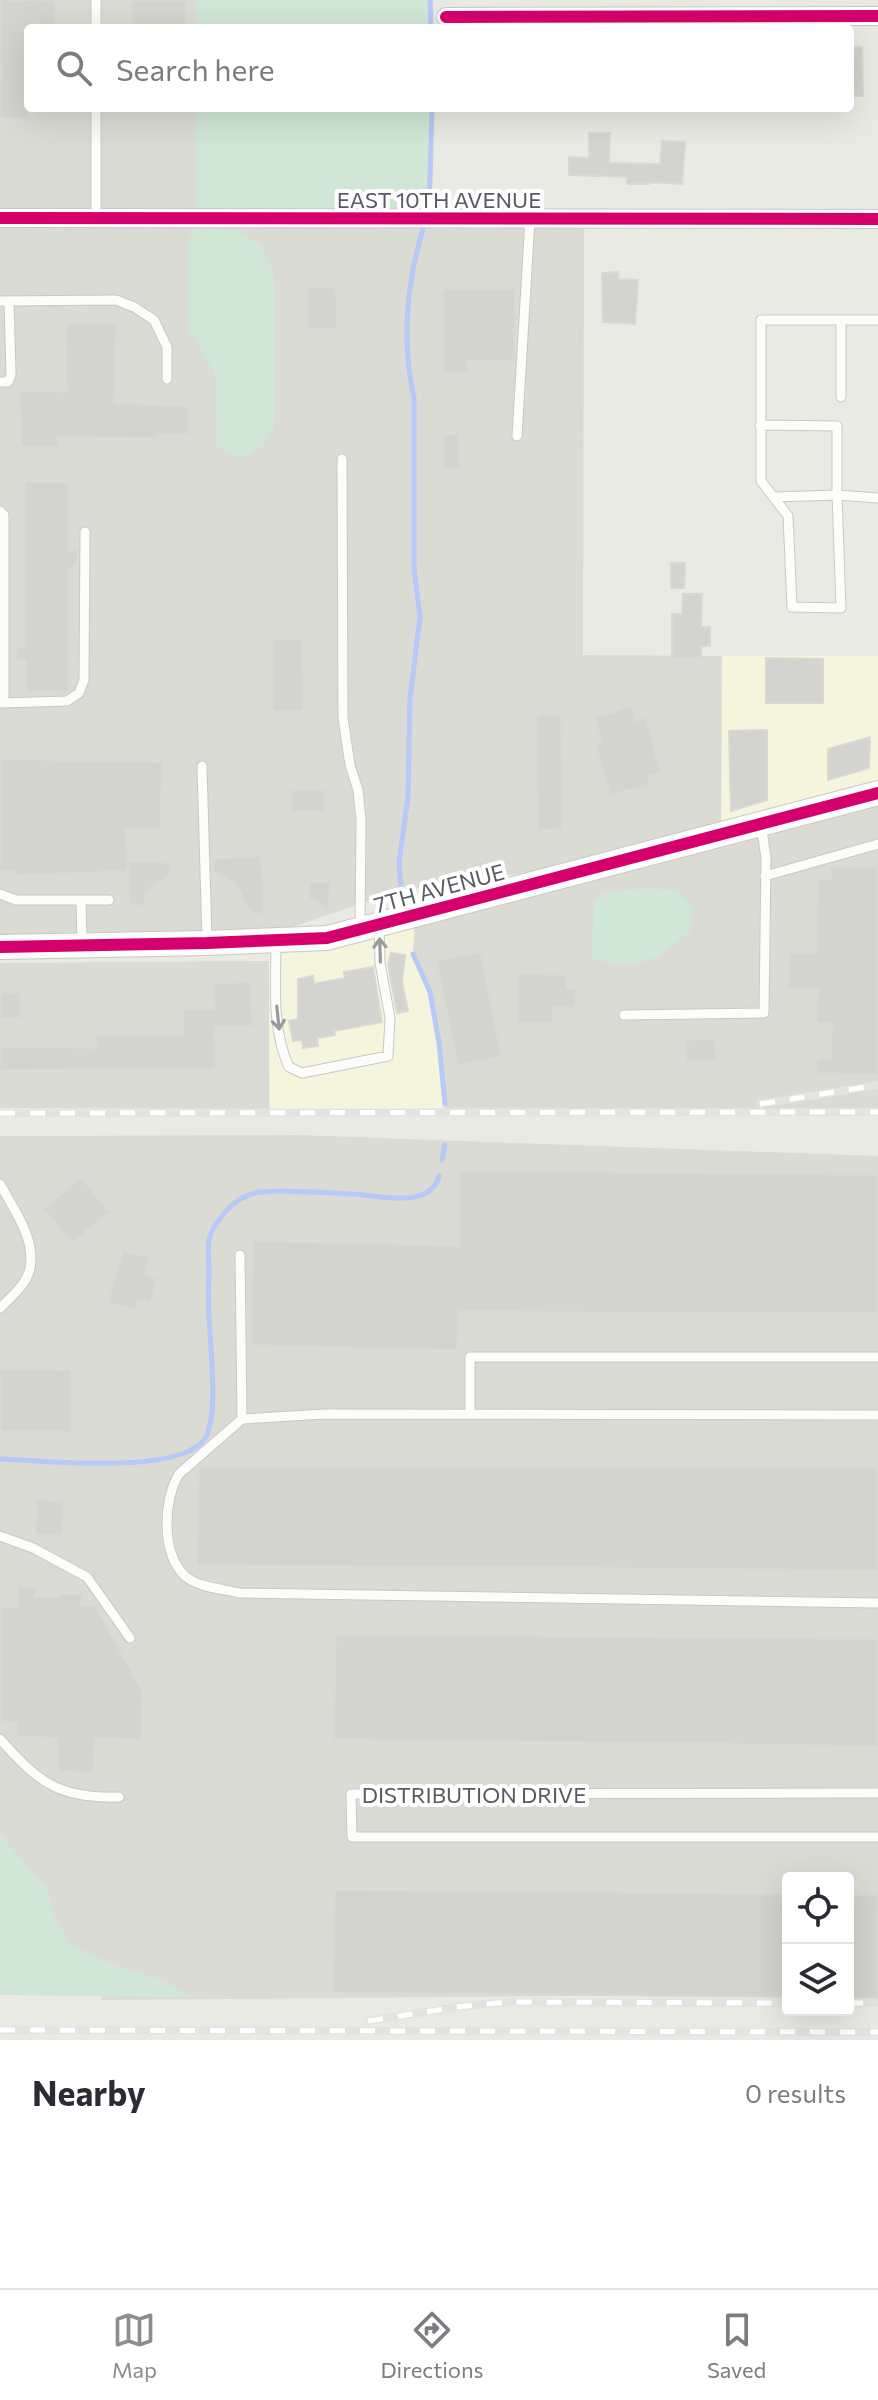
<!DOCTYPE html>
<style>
body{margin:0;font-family:Commissioner,sans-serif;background:#f2f2f3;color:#2b2b33}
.controls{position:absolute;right:24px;bottom:24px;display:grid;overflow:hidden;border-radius:8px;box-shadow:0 8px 32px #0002}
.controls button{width:72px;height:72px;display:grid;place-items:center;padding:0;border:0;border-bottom:2px solid #e1e1e2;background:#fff;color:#2b2b33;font:40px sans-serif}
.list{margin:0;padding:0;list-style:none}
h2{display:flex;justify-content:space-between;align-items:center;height:104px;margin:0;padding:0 32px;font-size:34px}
h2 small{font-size:26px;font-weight:400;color:#7c7c81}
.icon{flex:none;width:44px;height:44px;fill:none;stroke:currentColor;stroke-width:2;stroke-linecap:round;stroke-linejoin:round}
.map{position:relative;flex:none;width:878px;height:2040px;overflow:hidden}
.search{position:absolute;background:#fff;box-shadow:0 8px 32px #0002;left:24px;right:24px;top:24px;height:88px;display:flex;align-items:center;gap:20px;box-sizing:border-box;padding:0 28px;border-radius:8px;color:#7c7c81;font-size:30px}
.sheet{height:248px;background:#fff}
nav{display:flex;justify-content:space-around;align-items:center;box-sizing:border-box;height:112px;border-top:2px solid #e1e1e2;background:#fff;font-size:22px;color:#7c7c81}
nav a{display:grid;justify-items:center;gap:4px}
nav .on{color:#8c8d90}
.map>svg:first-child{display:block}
.commercial{fill:#f4f5dc}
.industrial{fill:#dbdbd5}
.green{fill:#d1e7d5}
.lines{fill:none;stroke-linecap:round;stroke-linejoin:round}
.stream{stroke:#b6c9f7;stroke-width:5}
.building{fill:#d3d3cf;stroke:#d9d9d3;stroke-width:2}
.lane-casing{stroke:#c8c8c7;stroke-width:11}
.street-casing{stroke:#c8c8c7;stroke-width:20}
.secondary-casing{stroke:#c8c8c8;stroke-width:26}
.lane{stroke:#fcfcfb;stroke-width:9}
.street{stroke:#fcfcfb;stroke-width:18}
.secondary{stroke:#fcfcfb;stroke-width:24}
.rail-casing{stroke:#e3e3e2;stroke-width:8}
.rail{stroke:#fff;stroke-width:5;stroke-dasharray:15;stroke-linecap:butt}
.cycleway-casing{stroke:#fff;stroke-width:17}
.cycleway{stroke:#d6006c;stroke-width:12}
.oneway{stroke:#9a9b9f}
.labels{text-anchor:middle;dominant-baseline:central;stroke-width:8;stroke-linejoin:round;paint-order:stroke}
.street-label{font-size:22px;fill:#595b62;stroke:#fff}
</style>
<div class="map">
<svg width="878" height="2040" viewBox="0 0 878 2040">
<rect width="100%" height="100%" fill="#eaeae4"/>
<path class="commercial" d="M722 656H878V792L721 834Z
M415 918 413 954 430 992 439 1043 445 1104 441 1108 420 1110H270L269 942Z"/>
<path class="industrial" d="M0 0H196V28H28V108H196V214L0 213Z
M0 225H584L583 655 722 656 721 834 602 862 401 890 278 932 0 935Z
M878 795V1110L446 1112 439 1043 430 992 413 954 415 918Z
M269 961V1109L0 1108V963Z
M297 1135 878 1156V1995L848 1994V1878H788V1994L101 2000V1985L0 1883V1136Z"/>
<path class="green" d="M196 0H430L431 28H196Z
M196 108H432L429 213 196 214Z
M197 225C240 234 265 231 274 280V427L265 444 240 459 217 447 215 373 188 329V240Z
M647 888 678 891 693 909 691 931C653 960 641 973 592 958L594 903 603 893Z
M0 1834 47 1890 55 1917 70 1944 120 1968 158 1978 191 1997 0 1995Z"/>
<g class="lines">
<path class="stream" d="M430 0 431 28
M429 214 432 108
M401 890 399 863 408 796 410 699 420 617 414 569V398C401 341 407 278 425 223
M413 954 430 992 439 1043 445 1104
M442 1160 445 1145
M0 1459C42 1460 182 1477 206 1437 209 1431 211 1419 212 1413 216 1368 206 1324 209 1279 211 1251 201 1242 221 1217 231 1205 240 1197 255 1193 268 1189 335 1193 352 1194 376 1195 431 1210 439 1176"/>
</g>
<path class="building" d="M1 0H55V28H28V118H0Z
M132 0H186V28H132Z
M850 47H862L863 96H850Z
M589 133H610L609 163 660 164 662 141 685 142 682 184 649 182V184H627V177L569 175V157L589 158Z
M618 272V279L638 280 635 324 603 322 602 273Z
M307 287H336L337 329H308Z
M443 289H515L514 361H467V373H443Z
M116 323 114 403 189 407V434H159V438L58 437V447L21 446 20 391 67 392 66 324Z
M458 434 460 469H444L443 435Z
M25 482H68L69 550H77V565L69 568V691H26V660H17V647H25Z
M671 563H685L684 588H671Z
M683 594H702L701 627H710V646H701V658H672V614H682Z
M272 639H302L303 710 273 711Z
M766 658 823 659V703H766Z
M631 706 635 721 646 718 660 772 649 775V784L610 795 596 745 602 744 596 718Z
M537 715H561L562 829 538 830Z
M767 730V800L731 811 729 731Z
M870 737 869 768 828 780V749Z
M0 759 162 762 160 829H126L127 871 15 875V871L0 870Z
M292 790H325V811H292Z
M261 856 264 913 254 914 247 907 236 883 214 872 213 859Z
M128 861 170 863V874L145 891V906L130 903Z
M831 867H878V1074L816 1073 817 1059H831L832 1023H817L818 989 789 988 790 952 817 953 818 879H831Z
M309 882H330L328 910 314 900H310Z
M480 952 501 1056 458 1065 437 961Z
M391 953 405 955 402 982 408 1011 397 1013 388 964Z
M373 967 382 1022 334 1031 335 1035 317 1038 318 1046 303 1048 302 1040 293 1041 289 1021 298 1019V979L313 976 314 984 345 978 344 972Z
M518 974 566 975V989H576V1008L553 1007V1023H518Z
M251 982 252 1026H214L215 1068 0 1070V1047L96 1048V1035H184L183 1009H215L214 984Z
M0 992 20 993V1018H0Z
M715 1039 716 1061H686V1040Z
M460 1171 878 1175V1313L458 1312 457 1350 251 1345 253 1241 459 1246Z
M81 1178 109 1212 72 1243 44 1209Z
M123 1251 149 1258 144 1275 157 1279 150 1302 138 1299 135 1310 108 1302Z
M0 1369 71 1370V1432L0 1431Z
M199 1467 878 1468V1570L197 1565Z
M37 1500 63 1501 62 1535 36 1534Z
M18 1586 35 1587 34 1597H59V1594H82L81 1606H95L142 1691 141 1739 94 1738 93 1772 58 1771V1738L17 1736V1722L0 1721V1607H18Z
M336 1635 878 1639V1746L334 1739Z
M335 1890 788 1894V1997L333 1992Z
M848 1895H878V1998H848Z"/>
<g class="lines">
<g class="lane-casing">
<path id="lane" d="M96 0V28
M96 108V218
M0 301 116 300 134 307 154 320 167 347V379
M0 382H8L11 375 9 301
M841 397V320
M760 425 837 426V495L878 498
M517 436 530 219
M342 459 343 718 350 765 358 790 361 820 360 926
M774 497 837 495 841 608 792 607 788 516 761 481V320H878
M0 511 4 515V703
M0 703 67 701 79 693 84 680 85 532
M202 766 207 940
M765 876 878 844
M0 894 16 900H109
M81 900 82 944
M276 940C276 982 271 1028 289 1067L302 1073 388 1056 390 1018 380 963 379 927
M624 1015 764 1013 766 858 761 824
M0 1184C13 1208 36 1239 30 1268 27 1284 11 1297 0 1308
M240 1255 242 1419
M470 1414V1357H878
M878 1415 324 1414 242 1419 179 1474C163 1500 161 1553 185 1576 197 1587 223 1589 239 1593L878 1603
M0 1536 33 1548 87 1577 130 1638
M0 1739C38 1782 59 1799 119 1797
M878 1793 351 1794 352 1837H878"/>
</g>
<g class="street-casing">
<path id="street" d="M446 17 878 16
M0 218 878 219"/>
</g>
<g class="secondary-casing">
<path id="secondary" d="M0 947 207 943 327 938 878 793"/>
</g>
<use href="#lane" class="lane"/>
<use href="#street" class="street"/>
<use href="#secondary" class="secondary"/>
<g class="rail-casing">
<path id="rail" d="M760 1104 878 1085
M0 1113 878 1112
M848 2003H878
M368 2021 457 2007 508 2002 788 2003
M0 2030 878 2032"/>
</g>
<use href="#rail" class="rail"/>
<g class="cycleway-casing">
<path id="cycleway" d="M446 17 878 16
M0 218 878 219
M0 947 207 943 327 938 878 793"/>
</g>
<use href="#cycleway" class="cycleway"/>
</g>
<defs><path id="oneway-shaft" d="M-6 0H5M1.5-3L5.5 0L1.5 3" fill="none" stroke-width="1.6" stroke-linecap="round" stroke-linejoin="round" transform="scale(2)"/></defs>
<g class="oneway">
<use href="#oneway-shaft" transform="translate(380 950) rotate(-92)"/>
<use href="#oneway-shaft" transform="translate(278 1018) rotate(84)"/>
</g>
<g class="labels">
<g class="street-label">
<text x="439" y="199">EAST 10TH AVENUE</text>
<text transform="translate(439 888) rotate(-15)">7TH AVENUE</text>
<text x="474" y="1794">DISTRIBUTION DRIVE</text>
</g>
</g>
</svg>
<div class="controls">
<button><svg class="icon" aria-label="locate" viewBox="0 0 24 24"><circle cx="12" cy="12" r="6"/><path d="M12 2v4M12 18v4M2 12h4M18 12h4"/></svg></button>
<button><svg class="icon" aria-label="layers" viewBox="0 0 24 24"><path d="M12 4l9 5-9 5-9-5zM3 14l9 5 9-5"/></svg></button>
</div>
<div class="search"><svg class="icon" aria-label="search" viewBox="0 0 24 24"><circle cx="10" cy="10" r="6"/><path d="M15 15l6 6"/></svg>Search here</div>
</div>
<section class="sheet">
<h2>Nearby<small>0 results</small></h2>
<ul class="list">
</ul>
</section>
<nav>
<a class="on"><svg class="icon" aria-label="map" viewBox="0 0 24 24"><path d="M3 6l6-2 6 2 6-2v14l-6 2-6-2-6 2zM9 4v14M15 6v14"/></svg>Map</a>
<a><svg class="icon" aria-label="directions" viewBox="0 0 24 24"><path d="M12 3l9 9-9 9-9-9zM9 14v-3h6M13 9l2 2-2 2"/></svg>Directions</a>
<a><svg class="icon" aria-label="saved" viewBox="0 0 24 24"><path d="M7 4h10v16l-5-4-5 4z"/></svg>Saved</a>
</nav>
